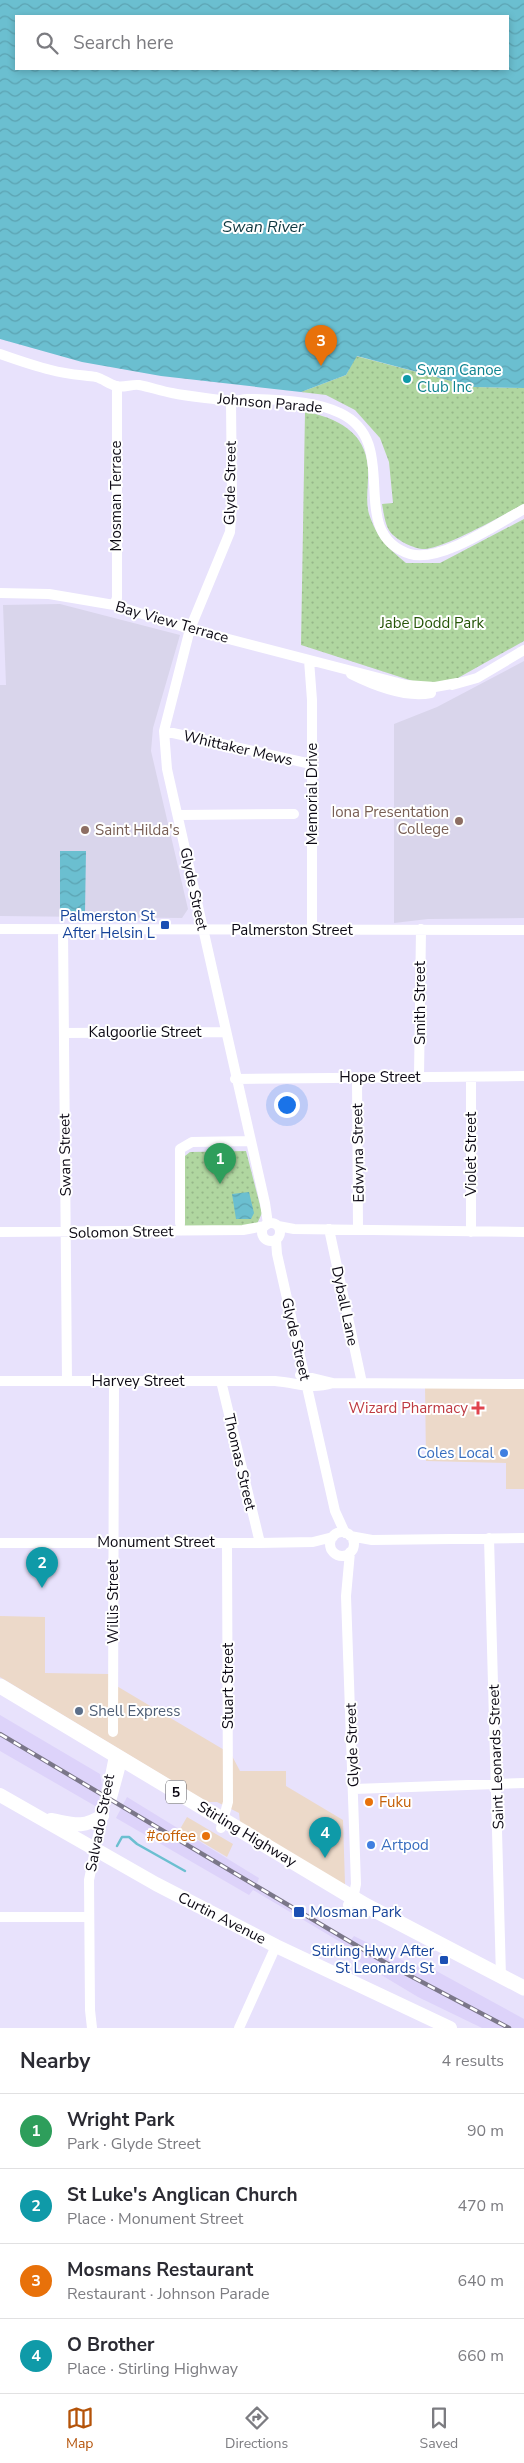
<!DOCTYPE html>
<meta charset="utf-8">
<style>
body{margin:0;font-family:"Nunito Sans",sans-serif;background:#f7f7f7;color:#2b2b33}
.you{position:absolute;left:286px;top:1104px;width:18px;height:18px;margin:-12px;border:4px solid #fff;border-radius:50%;background:#1a73e8;box-shadow:0 0 0 8px #1a73e833}
.badge{display:grid;place-items:center;width:32px;height:32px;border-radius:50%;background:#b45309;color:#fff;font-size:16px;font-weight:700}
.pin{position:absolute;translate:-50% -41px;filter:drop-shadow(0 1px 2px #0008)}
.pin::after{content:'';position:absolute;top:26px;width:18px;height:15px;background:inherit;clip-path:polygon(0 0,100% 0,50% 100%)}
.list{margin:0;padding:0;list-style:none}
h2{display:flex;justify-content:space-between;align-items:center;height:65px;margin:0;padding:0 20px;font-size:21px}
h2 small{font-size:16px;font-weight:400;color:#7c7c81}
.list li{display:grid;grid-template-columns:32px 1fr auto;gap:15px;align-items:center;box-sizing:border-box;height:75px;padding:0 20px;border-top:1px solid #e1e1e2}
.list b{display:block;font-size:19px;white-space:nowrap}
.list p{margin:0;font-size:16px;white-space:nowrap;color:#7c7c81}
.list em{font-size:16px;font-style:normal;color:#7c7c81}
.icon{flex:none;width:28px;height:28px;fill:none;stroke:currentColor;stroke-width:2;stroke-linecap:round;stroke-linejoin:round}
.map{position:relative;flex:none;width:524px;height:2028px;overflow:hidden}
.search{position:absolute;background:#fff;box-shadow:0 2px 8px #0003;left:15px;right:15px;top:15px;height:55px;display:flex;align-items:center;gap:12px;box-sizing:border-box;padding:0 18px;border-radius:0px;color:#7c7c81;font-size:19px}
.sheet{height:365px;background:#fff}
nav{display:flex;justify-content:space-around;align-items:center;box-sizing:border-box;height:70px;border-top:1px solid #e1e1e2;background:#fff;font-size:14px;color:#7c7c81}
nav a{display:grid;justify-items:center;gap:2px}
nav .on{color:#b45309}
.map>svg:first-child{display:block}
.commercial{fill:#ecd9c9}
.built{fill:#ddd3fa}
.education{fill:#d9d5eb}
.park{fill:url(#park-dots)}
.water{fill:url(#water-waves);fill-rule:evenodd}
.lines{fill:none;stroke-linecap:round;stroke-linejoin:round}
.stream{stroke:#6bbfd0;stroke-width:2.5}
.minor{stroke:#fff;stroke-width:10}
.major{stroke:#fff;stroke-width:14}
.highway{stroke:#fff;stroke-width:15}
.rail-casing{stroke:#7b7789;stroke-width:4.5}
.rail{stroke:#fff;stroke-width:2.5;stroke-dasharray:8;stroke-linecap:butt}
.culture-dot{fill:#0f9aa8;stroke:#fff;stroke-width:2}
.education-dot{fill:#8d6e63;stroke:#fff;stroke-width:2}
.transit-dot{fill:#1a4fb4;stroke:#fff;stroke-width:2}
.health-dot{fill:#e0444e;stroke:#fff;stroke-width:2}
.shop-dot{fill:#3f7fe0;stroke:#fff;stroke-width:2}
.service-dot{fill:#5c6f8a;stroke:#fff;stroke-width:2}
.food-dot{fill:#e8710a;stroke:#fff;stroke-width:2}
.labels{text-anchor:middle;dominant-baseline:central;stroke-width:4;stroke-linejoin:round;paint-order:stroke}
.shield{fill:#fff;stroke:#55535a;stroke-width:1}
.shield-label{font-size:14px;font-weight:bold;fill:#0c0914}
.culture-label{font-size:15px;fill:#0d838f;stroke:#fff;text-anchor:start}
.street-label{font-size:15px;fill:#0c0914;stroke:#fff}
.park-label{font-size:15px;fill:#255407;stroke:#fff}
.education-label{font-size:15px;fill:#785e54;stroke:#fff;text-anchor:end}
.transit-label{font-size:15px;fill:#164399;stroke:#fff;text-anchor:end}
.health-label{font-size:15px;fill:#be3a42;stroke:#fff;text-anchor:end}
.shop-label{font-size:15px;fill:#366cbe;stroke:#fff;text-anchor:end}
.service-label{font-size:15px;fill:#4e5e75;stroke:#fff;text-anchor:start}
.food-label{font-size:15px;fill:#c56008;stroke:#fff;text-anchor:start}
.water-label{font-size:16px;font-style:italic;fill:#0f3840;stroke:#fff}
</style>
<div class="map">
<svg width="524" height="2028" viewBox="0 0 524 2028">
<defs>
<pattern id="park-dots" width="8" height="8" patternUnits="userSpaceOnUse" patternTransform="scale(1.25)"><rect width="8" height="8" fill="#b0d6a0"/><path d="M2 2h.1M6 6h.1" fill="none" stroke="#96b689" stroke-width="1.8" stroke-linecap="round"/></pattern>
<pattern id="water-waves" width="16" height="10" patternUnits="userSpaceOnUse" patternTransform="scale(1.25)"><rect width="16" height="10" fill="#6bbfd0"/><path d="M0 5q4-4 8 0t8 0" fill="none" stroke="#5ca3b2"/></pattern>
</defs>
<rect width="100%" height="100%" fill="#e8e2fc"/>
<path class="commercial" d="M425 1385H524V1489H506V1463L426 1461Z
M0 1616 45 1617V1673L109 1674 110 1682 231 1754 240 1771H286V1786L343 1820 345 1884 339 1885 240 1823 239 1813 217 1802H207L0 1677Z
M187 1817 233 1844 227 1857 180 1829Z"/>
<path class="built" d="M0 1715 100 1774 102 1785 97 1807 0 1751Z
M127 1797 259 1878 257 1884 351 1940 354 1936 412 1965 429 1967 524 2019V2028H482L418 1997 343 1952 347 1946 253 1890 249 1895 116 1818Z"/>
<path class="education" d="M60 604 180 635 153 728 151 751 188 909 182 918 0 916V685H6L3 605Z
M524 661V918L428 919 394 923V724L437 707Z"/>
<path class="park" d="M356 356 474 387 524 388V504C501 516 449 546 426 549 416 550 398 541 391 533 385 526 384 514 382 504L393 503 389 462 380 438 355 410 326 395 301 392 346 375Z
M305 412C336 417 366 432 368 468 369 482 365 501 369 514 377 538 387 547 406 563H440L524 519V641L449 683 428 686 301 645Z
M246 1151 262 1213 257 1224 249 1226 185 1227V1156L190 1152Z"/>
<path class="water" d="M0 0H524V388L474 387 357 356 346 375 301 392 161 376 82 362 0 339ZM16 16H508V69H16Z
M60 851H86L85 913H60Z
M249 1192 254 1213 251 1219H236L232 1194Z"/>
<g class="lines">
<path class="stream" d="M117 1846 122 1837H129L137 1844 185 1871"/>
<path class="minor" d="M0 354C17 360 34 366 51 370 65 374 81 375 96 377 103 379 109 384 116 386 123 388 132 384 139 385 150 387 161 391 172 393 191 397 210 398 228 401 234 402 241 399 247 399 274 399 315 401 340 413 404 443 344 533 410 554 440 563 497 524 524 509
M231 402 232 502 230 532 190 629 164 731 167 769 265 1203 268 1224
M0 593 49 594 114 605 190 629 406 685 435 687 457 683
M114 605 117 598V386
M309 660 312 700V929
M351 674C373 685 406 698 431 693
M452 685 477 678 524 650
M164 731 311 764
M179 815 294 814
M0 929 524 930
M63 929 67 1381
M64 1033 225 1032
M419 1077 421 929
M357 1078 358 1228
M235 1079 524 1076
M180 1223V1149L192 1142 250 1141
M262 1232a9 9 0 1 1 18 0a9 9 0 1 1-18 0Z
M278 1226 294 1229 524 1232
M329 1229 362 1383
M0 1232 243 1230 265 1226
M471 1232V1077
M276 1240 277 1254 335 1511 345 1533
M300 1375 333 1383 524 1384
M0 1381H275C299 1383 309 1390 333 1383
M221 1381 260 1543
M330 1544a12 12 0 1 1 24 0a12 12 0 1 1-24 0Z
M350 1536 372 1540 524 1538
M489 1538 501 1977
M0 1543H260L313 1542 333 1537
M113 1732 114 1381
M354 1789 524 1783
M112 1798 122 1761
M221 1828 228 1802 227 1543
M348 1905 354 1894 356 1884 346 1596 350 1552
M0 1917H89
M92 2028 90 2010 89 1880 114 1756
M239 2028 276 1946"/>
<path class="major" d="M0 1795 156 1884 276 1946 450 2028
M51 1820C73 1824 82 1829 102 1816"/>
<path class="highway" d="M0 1686 365 1905 524 1988"/>
<g class="rail-casing">
<path id="rail" d="M0 1734 386 1963 509 2028"/>
</g>
<use href="#rail" class="rail"/>
</g>
<circle class="culture-dot" cx="407" cy="379" r="5"/>
<g class="education-dot">
<circle cx="459" cy="821" r="5"/>
<circle cx="85" cy="830" r="5"/>
</g>
<g class="transit-dot">
<rect x="160" y="920" width="10" height="10" rx="2.5"/>
<rect x="293" y="1906" width="12" height="12" rx="2.5"/>
<rect x="439" y="1955" width="10" height="10" rx="2.5"/>
</g>
<path class="health-dot" d="M475.5 1400.5h5v5h5v5h-5v5h-5v-5h-5v-5h5z"/>
<g class="shop-dot">
<circle cx="504" cy="1453" r="5"/>
<circle cx="371" cy="1845" r="5"/>
</g>
<circle class="service-dot" cx="79" cy="1711" r="5"/>
<g class="food-dot">
<circle cx="369" cy="1802" r="5"/>
<circle cx="206" cy="1836" r="5"/>
</g>
<g class="labels">
<rect class="shield" x="166" y="1780.5" width="20" height="23" rx="4"/>
<g class="shield-label">
<text x="176" y="1792">5</text>
</g>
<g class="culture-label">
<text x="417" y="370">Swan Canoe<tspan x="417" dy="17">Club Inc</tspan></text>
</g>
<g class="street-label">
<text transform="translate(270 403) rotate(5)">Johnson Parade</text>
<text transform="translate(230 483) rotate(-89)">Glyde Street</text>
<text transform="translate(116 496) rotate(-90)">Mosman Terrace</text>
<text transform="translate(172 622) rotate(16)">Bay View Terrace</text>
<text transform="translate(238 748) rotate(13)">Whittaker Mews</text>
<text transform="translate(312 794) rotate(-90)">Memorial Drive</text>
<text transform="translate(194 889) rotate(78)">Glyde Street</text>
<text x="292" y="930">Palmerston Street</text>
<text transform="translate(420 1003) rotate(-90)">Smith Street</text>
<text x="145" y="1032">Kalgoorlie Street</text>
<text x="380" y="1077">Hope Street</text>
<text transform="translate(358 1153) rotate(-91)">Edwyna Street</text>
<text transform="translate(471 1154) rotate(-90)">Violet Street</text>
<text transform="translate(65 1155) rotate(-91)">Swan Street</text>
<text transform="translate(121 1232) rotate(-1)">Solomon Street</text>
<text transform="translate(345 1306) rotate(78)">Dyball Lane</text>
<text transform="translate(296 1339) rotate(77)">Glyde Street</text>
<text x="138" y="1381">Harvey Street</text>
<text transform="translate(240 1462) rotate(77)">Thomas Street</text>
<text x="156" y="1542">Monument Street</text>
<text transform="translate(113 1602) rotate(-90)">Willis Street</text>
<text transform="translate(228 1686) rotate(-90)">Stuart Street</text>
<text transform="translate(352 1745) rotate(-92)">Glyde Street</text>
<text transform="translate(496 1757) rotate(-92)">Saint Leonards Street</text>
<text transform="translate(100 1823) rotate(-79)">Salvado Street</text>
<text transform="translate(247 1834) rotate(31)">Stirling Highway</text>
<text transform="translate(222 1918) rotate(27)">Curtin Avenue</text>
</g>
<g class="park-label">
<text x="432" y="623">Jabe Dodd Park</text>
</g>
<g class="education-label">
<text x="449" y="812">Iona Presentation<tspan x="449" dy="17">College</tspan></text>
<text x="95" y="830" text-anchor="start">Saint Hilda's</text>
</g>
<g class="transit-label">
<text x="155" y="916">Palmerston St<tspan x="155" dy="17">After Helsin L</tspan></text>
<text x="310" y="1912" text-anchor="start">Mosman Park</text>
<text x="434" y="1951">Stirling Hwy After<tspan x="434" dy="17">St Leonards St</tspan></text>
</g>
<g class="health-label">
<text x="468" y="1408">Wizard Pharmacy</text>
</g>
<g class="shop-label">
<text x="494" y="1453">Coles Local</text>
<text x="381" y="1845" text-anchor="start">Artpod</text>
</g>
<g class="service-label">
<text x="89" y="1711">Shell Express</text>
</g>
<g class="food-label">
<text x="379" y="1802">Fuku</text>
<text x="196" y="1836" text-anchor="end">#coffee</text>
</g>
<g class="water-label">
<text x="263" y="227">Swan River</text>
</g>
</g>
</svg>
<div class="you"></div>
<div class="pin badge" style="left:220px;top:1184px;background:#2e9e5b">1</div>
<div class="pin badge" style="left:42px;top:1588px;background:#0f9aa8">2</div>
<div class="pin badge" style="left:321px;top:366px;background:#e8710a">3</div>
<div class="pin badge" style="left:325px;top:1858px;background:#0f9aa8">4</div>
<div class="search"><svg class="icon" aria-label="search" viewBox="0 0 24 24"><circle cx="10" cy="10" r="6"/><path d="M15 15l6 6"/></svg>Search here</div>
</div>
<section class="sheet">
<h2>Nearby<small>4 results</small></h2>
<ul class="list">
<li><span class="badge" style="background:#2e9e5b">1</span><div><b>Wright Park</b><p>Park · Glyde Street</p></div><em>90 m</em></li>
<li><span class="badge" style="background:#0f9aa8">2</span><div><b>St Luke's Anglican Church</b><p>Place · Monument Street</p></div><em>470 m</em></li>
<li><span class="badge" style="background:#e8710a">3</span><div><b>Mosmans Restaurant</b><p>Restaurant · Johnson Parade</p></div><em>640 m</em></li>
<li><span class="badge" style="background:#0f9aa8">4</span><div><b>O Brother</b><p>Place · Stirling Highway</p></div><em>660 m</em></li>
</ul>
</section>
<nav>
<a class="on"><svg class="icon" aria-label="map" viewBox="0 0 24 24"><path d="M3 6l6-2 6 2 6-2v14l-6 2-6-2-6 2zM9 4v14M15 6v14"/></svg>Map</a>
<a><svg class="icon" aria-label="directions" viewBox="0 0 24 24"><path d="M12 3l9 9-9 9-9-9zM9 14v-3h6M13 9l2 2-2 2"/></svg>Directions</a>
<a><svg class="icon" aria-label="saved" viewBox="0 0 24 24"><path d="M7 4h10v16l-5-4-5 4z"/></svg>Saved</a>
</nav>
